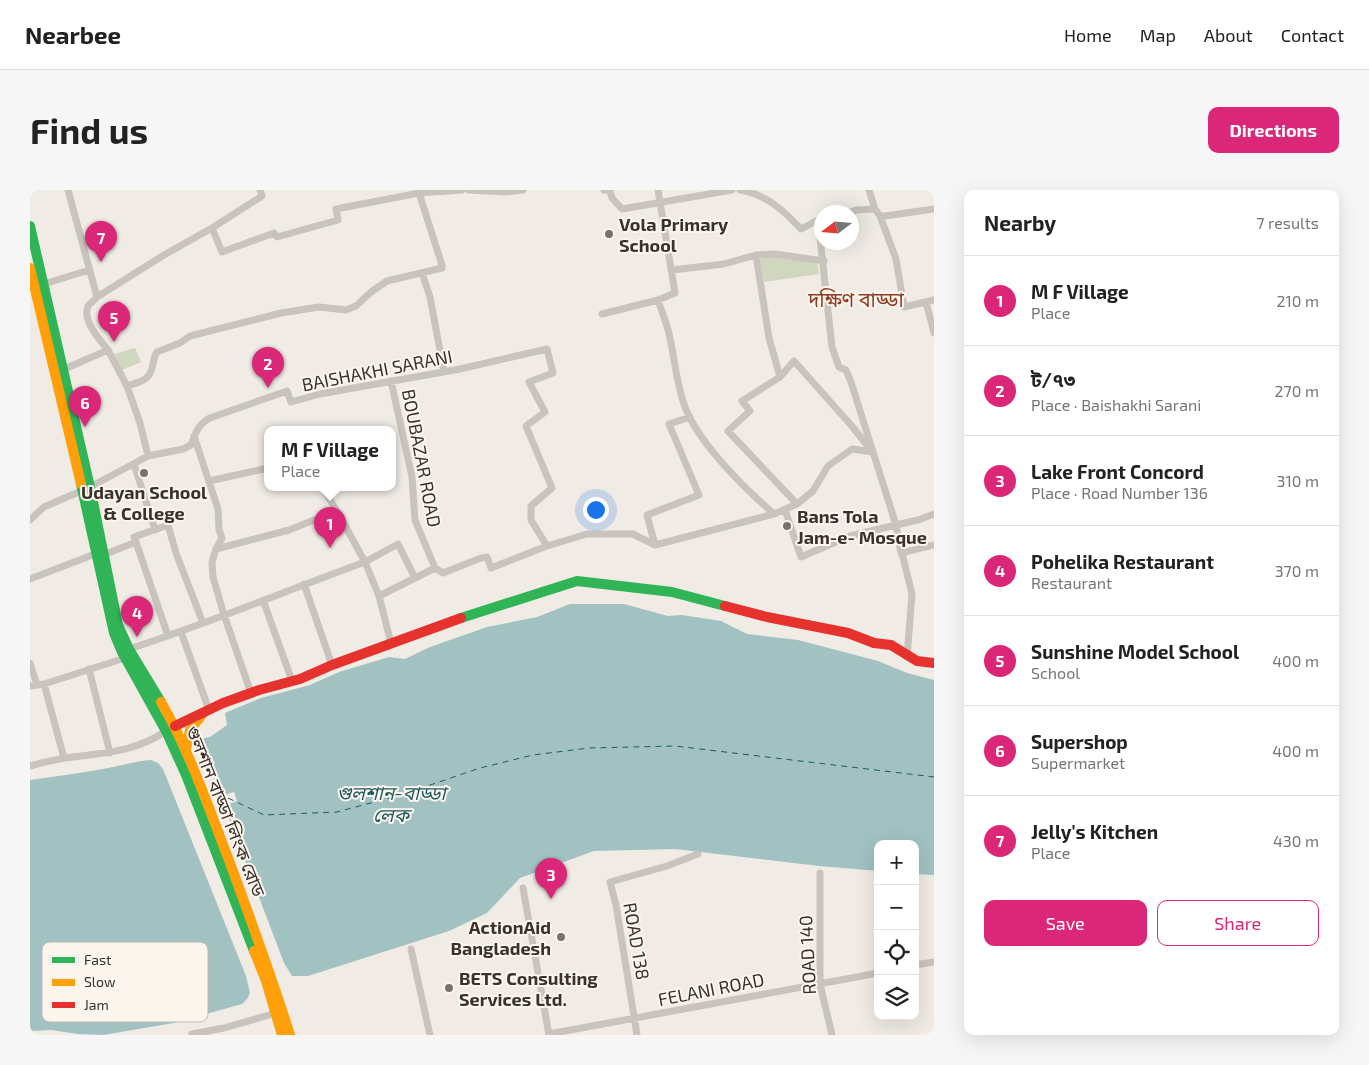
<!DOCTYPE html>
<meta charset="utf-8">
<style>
body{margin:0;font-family:"Exo 2","Noto Sans Bengali",sans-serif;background:#f6f6f6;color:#222}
.controls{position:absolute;right:15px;bottom:15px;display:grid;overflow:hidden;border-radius:10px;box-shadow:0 5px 20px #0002}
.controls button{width:45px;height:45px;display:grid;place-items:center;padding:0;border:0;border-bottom:1px solid #e0e0e0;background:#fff;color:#222;font:25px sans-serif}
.compass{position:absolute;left:784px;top:15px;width:45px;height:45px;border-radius:50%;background:#fff;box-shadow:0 5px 20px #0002;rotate:254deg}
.you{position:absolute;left:565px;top:319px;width:18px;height:18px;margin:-12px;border:4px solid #fff;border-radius:50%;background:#1a73e8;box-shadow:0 0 0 8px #1a73e833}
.badge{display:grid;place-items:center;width:32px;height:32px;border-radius:50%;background:#db2777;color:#fff;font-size:16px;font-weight:700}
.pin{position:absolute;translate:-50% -41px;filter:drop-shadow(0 1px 2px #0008)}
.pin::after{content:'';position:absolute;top:26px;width:18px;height:15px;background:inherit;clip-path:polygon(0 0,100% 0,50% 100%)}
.popup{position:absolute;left:234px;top:236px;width:132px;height:65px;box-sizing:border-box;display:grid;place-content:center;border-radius:10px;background:#fff;filter:drop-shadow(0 1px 4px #0005);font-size:16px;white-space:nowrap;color:#767676}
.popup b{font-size:19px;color:#222}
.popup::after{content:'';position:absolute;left:50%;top:100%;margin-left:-10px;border:10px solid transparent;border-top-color:#fff}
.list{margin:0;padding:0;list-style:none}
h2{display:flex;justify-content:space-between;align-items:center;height:65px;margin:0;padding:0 20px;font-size:21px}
h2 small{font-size:16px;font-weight:400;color:#767676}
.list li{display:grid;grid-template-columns:32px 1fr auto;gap:15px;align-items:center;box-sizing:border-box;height:90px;padding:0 20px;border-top:1px solid #e0e0e0}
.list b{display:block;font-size:19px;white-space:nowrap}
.list p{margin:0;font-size:16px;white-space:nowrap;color:#767676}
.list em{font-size:16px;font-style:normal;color:#767676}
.actions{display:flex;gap:10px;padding:15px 20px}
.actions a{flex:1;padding:11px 0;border:1px solid #db2777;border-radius:10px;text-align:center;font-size:18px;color:#db2777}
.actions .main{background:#db2777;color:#fff}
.icon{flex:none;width:28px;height:28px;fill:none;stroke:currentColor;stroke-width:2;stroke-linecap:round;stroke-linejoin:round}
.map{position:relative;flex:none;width:904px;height:845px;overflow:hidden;border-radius:10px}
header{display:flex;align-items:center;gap:30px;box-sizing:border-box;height:70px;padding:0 25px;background:#fff;border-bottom:1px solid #e0e0e0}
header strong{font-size:24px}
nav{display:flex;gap:28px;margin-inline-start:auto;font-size:18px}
.intro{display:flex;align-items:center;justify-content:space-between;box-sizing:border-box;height:120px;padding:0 30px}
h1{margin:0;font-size:35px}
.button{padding:12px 22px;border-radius:10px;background:#db2777;color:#fff;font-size:18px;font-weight:700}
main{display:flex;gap:30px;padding:0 30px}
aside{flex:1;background:#fff;border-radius:10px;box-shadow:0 5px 20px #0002}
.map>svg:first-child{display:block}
.green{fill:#d1d6bf}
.water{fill:#a1c2c1}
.pier{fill:#f0ebe5}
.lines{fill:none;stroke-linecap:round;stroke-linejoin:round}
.ferry{stroke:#1f5a5e;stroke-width:1;stroke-dasharray:6 5;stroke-linecap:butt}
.street{stroke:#c9c3be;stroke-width:7}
.fast{stroke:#30b455;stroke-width:10}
.slow{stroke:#ff9f0a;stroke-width:10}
.jam{stroke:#e5322d;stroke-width:10}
.poi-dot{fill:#7a716c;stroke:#fbf5ee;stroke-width:2}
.labels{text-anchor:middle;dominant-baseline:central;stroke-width:4;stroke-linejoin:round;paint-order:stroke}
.poi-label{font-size:18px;font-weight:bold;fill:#3b302b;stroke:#fbf5ee;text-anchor:start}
.street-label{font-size:18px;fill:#3b302b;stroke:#fbf5ee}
.water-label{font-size:19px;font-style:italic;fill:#1f5a5e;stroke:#fbf5ee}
.quarter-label{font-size:20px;fill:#8c3b22;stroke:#fbf5ee}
.key{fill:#fbf5ee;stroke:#c1bab4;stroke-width:1}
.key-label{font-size:14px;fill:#3b302b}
</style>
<header>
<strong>Nearbee</strong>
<nav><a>Home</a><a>Map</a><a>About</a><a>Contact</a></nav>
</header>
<div class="intro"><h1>Find us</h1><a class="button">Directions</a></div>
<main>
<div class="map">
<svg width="904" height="845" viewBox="0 0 904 845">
<rect width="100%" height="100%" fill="#f0ebe5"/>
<path class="green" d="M744 66 787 71 789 84 734 92 730 69Z
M105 158 111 172 92 180 84 164Z"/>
<path class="water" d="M540 414H594L638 426 652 425 691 431 717 444 768 450 848 471 877 483 904 490V685L885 684V654H848V681L789 676 645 659 564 661 490 688 457 723 419 741 278 786H262L254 773 169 549 180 547 197 535 195 523 231 508 280 495 309 482 359 467 375 469 400 457 457 437 507 427Z
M121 570 128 573 133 579 216 786 220 803 217 809 212 814 144 833 73 845 48 844 21 840 0 841V590C26 586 52 583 78 578 93 575 106 571 121 570Z"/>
<path class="pier" d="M204 602 207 611 196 615 193 605Z"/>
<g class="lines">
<path class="ferry" d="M198 608 234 625 307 622 374 604 450 578 503 565 559 558 645 556 904 587"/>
<path class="street" d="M38 0 67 107
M439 0 476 2 493 0
M574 0 580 1 582 8 592 19 702 0
M710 0C736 4 754 21 771 39L788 30 802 157 809 177 816 180 821 192 866 335 888 330 904 324
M839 0 845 19
M821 22 826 20 845 19 850 26 866 69 874 117 904 110
M850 26H855L904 19
M182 38 232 6 230 0
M726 65 739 148 750 187 764 171 821 235 841 260
M642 80 694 74 726 65 745 64 794 71
M392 83 400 107 414 182
M14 94 59 80
M628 110C631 119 634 127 637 136 644 160 645 187 653 211 664 249 714 298 744 324
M896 112 904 143
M572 124 628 110 645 103 628 0
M32 180 78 160C70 150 52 131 58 116 60 113 65 110 67 107L134 65 182 38 192 62 244 43 247 47 308 30 306 19 389 3 432 0
M750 187 712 211 720 221 698 241 767 314
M361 191 382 287 385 330 405 378
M97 196C112 191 120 191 123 174 124 169 124 166 127 162L150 153 160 146 251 123 289 117 316 120 326 116 341 102 357 91 412 78V75L389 3
M164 246 188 319 189 340 192 348 186 359
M118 266 153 259 161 255C165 244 168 234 180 228L257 201 261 212 290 204 430 179 517 159 523 183 499 192 515 222 496 236 522 298 501 316V330L517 356
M104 274 125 340
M179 291 238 278
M60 297 118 266 110 233 97 196 78 160
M755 320 771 367 820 346 866 335 871 363 873 367 882 404 877 467
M307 321 335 372 368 354 385 388
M0 330 14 317 51 301
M106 352 138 446
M625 355 617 325 669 305 639 234 660 227
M871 363 904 355
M73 365 106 352 104 347 138 335 146 363 173 433
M0 389 65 364
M274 394 302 475
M349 406 361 453
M233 410 262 491
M151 442 179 520
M96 460C177 434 255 401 335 372L349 406 405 378 413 383 451 368 457 367 461 378 517 356 557 344H603L625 355 744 324 767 314 783 301 798 276 822 259 843 262
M0 473 7 495
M59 479 80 563
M14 494 34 568
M0 496 14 494 95 468
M221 503 194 425 183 387 182 372 186 359 259 340 307 321 292 297
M0 576C11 573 23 570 35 568 71 563 104 563 136 541
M790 683V794L802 845
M493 698 519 845
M381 759 400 845
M885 775 904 772
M162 844 194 838 246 823
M519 844 848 783
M607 845 586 715 580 692 637 676 668 664"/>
<path class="fast" d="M0 36 60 297 88 435 99 459 131 512
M51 294 84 443 92 462 136 541 156 585 224 761
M431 428 547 391 642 402 695 416"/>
<path class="slow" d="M0 78 51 294
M131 512C159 560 177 613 197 665 219 725 241 784 260 845
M156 559 160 540 172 525
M224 761 236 791 252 845"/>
<path class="jam" d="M695 416 737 427 818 443 844 453 861 455 887 471 904 473
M145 536 193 513 229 500 270 489 302 475 431 428"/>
</g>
<g class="poi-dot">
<circle cx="579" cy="44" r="5"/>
<circle cx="114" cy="283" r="5"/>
<circle cx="757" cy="336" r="5"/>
<circle cx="531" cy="747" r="5"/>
<circle cx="419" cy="798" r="5"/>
</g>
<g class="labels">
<g class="poi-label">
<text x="589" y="34">Vola Primary<tspan x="589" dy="21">School</tspan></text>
<text x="114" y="302" text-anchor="middle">Udayan School<tspan x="114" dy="21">&amp; College</tspan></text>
<text x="767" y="326">Bans Tola<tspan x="767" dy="21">Jam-e- Mosque</tspan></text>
<text x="521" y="737" text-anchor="end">ActionAid<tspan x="521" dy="21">Bangladesh</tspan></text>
<text x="429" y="788">BETS Consulting<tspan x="429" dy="21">Services Ltd.</tspan></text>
</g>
<g class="street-label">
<text transform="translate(347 180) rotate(-11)">BAISHAKHI SARANI</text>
<text transform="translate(392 268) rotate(79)">BOUBAZAR ROAD</text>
<text transform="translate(196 621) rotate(68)">গুলশান বাড্ডা লিংক রোড</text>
<text transform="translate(607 751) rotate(80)">ROAD 138</text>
<text transform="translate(777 765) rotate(-93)">ROAD 140</text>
<text transform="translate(681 799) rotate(-11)">FELANI ROAD</text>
</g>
<g class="water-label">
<text x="361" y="602">গুলশান-বাড্ডা<tspan x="361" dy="22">লেক</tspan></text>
</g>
<g class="quarter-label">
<text x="826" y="109">দক্ষিণ বাড্ডা</text>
</g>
</g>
<rect x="12" y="752" width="166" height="80" rx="8" class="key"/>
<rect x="22" y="767" width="23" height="6" fill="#30b455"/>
<rect x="22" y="789" width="23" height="7" fill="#ff9f0a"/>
<rect x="22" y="812" width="23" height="6" fill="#e5322d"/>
<g class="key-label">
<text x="54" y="775">Fast</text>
<text x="54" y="797">Slow</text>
<text x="54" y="820">Jam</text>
</g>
</svg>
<div class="controls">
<button>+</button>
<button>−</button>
<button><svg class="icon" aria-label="locate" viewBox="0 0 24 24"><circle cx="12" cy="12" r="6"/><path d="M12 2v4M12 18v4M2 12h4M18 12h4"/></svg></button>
<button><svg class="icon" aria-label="layers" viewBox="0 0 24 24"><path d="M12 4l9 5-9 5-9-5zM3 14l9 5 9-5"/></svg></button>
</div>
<svg class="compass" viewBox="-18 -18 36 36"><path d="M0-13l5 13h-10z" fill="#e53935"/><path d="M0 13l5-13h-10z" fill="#767676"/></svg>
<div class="you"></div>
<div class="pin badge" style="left:300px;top:358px">1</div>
<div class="popup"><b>M F Village</b>Place</div>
<div class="pin badge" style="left:238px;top:198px">2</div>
<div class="pin badge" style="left:521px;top:709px">3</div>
<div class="pin badge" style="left:107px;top:447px">4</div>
<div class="pin badge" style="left:84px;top:152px">5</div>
<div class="pin badge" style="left:55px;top:237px">6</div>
<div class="pin badge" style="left:71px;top:72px">7</div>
</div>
<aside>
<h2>Nearby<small>7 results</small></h2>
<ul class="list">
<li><span class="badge">1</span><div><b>M F Village</b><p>Place</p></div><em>210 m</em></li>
<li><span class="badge">2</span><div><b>ট/৭৩</b><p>Place · Baishakhi Sarani</p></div><em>270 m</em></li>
<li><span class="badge">3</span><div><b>Lake Front Concord</b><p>Place · Road Number 136</p></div><em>310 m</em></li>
<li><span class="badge">4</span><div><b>Pohelika Restaurant</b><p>Restaurant</p></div><em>370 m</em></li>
<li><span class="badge">5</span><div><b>Sunshine Model School</b><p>School</p></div><em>400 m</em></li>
<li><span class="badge">6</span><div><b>Supershop</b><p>Supermarket</p></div><em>400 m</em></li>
<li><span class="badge">7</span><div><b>Jelly's Kitchen</b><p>Place</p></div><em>430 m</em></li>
</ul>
<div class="actions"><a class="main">Save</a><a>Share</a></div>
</aside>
</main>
